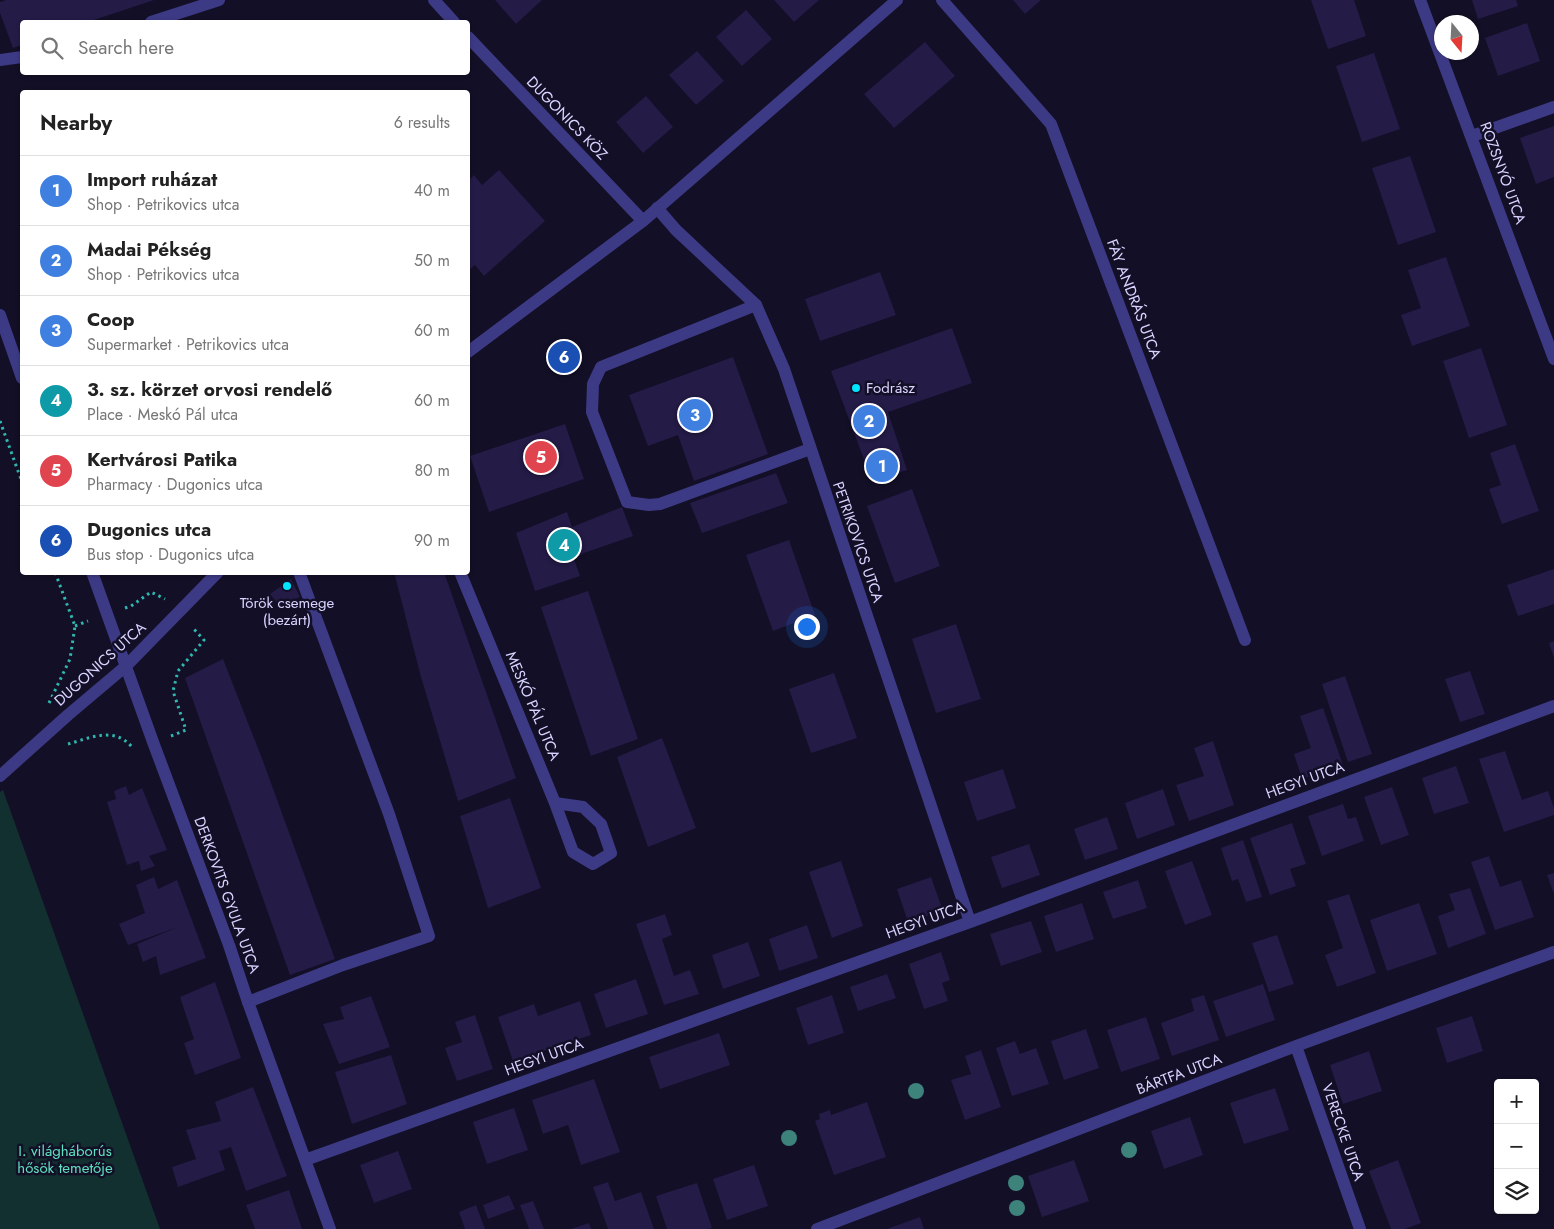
<!DOCTYPE html>
<meta charset="utf-8">
<style>
body{margin:0;font-family:Jost,sans-serif;background:#f6f6f6;color:#222}
.controls{position:absolute;right:15px;bottom:15px;display:grid;overflow:hidden;border-radius:5px;box-shadow:0 1px 4px #0004}
.controls button{width:45px;height:45px;display:grid;place-items:center;padding:0;border:0;border-bottom:1px solid #e0e0e0;background:#fff;color:#222;font:25px sans-serif}
.compass{position:absolute;left:1434px;top:15px;width:45px;height:45px;border-radius:50%;background:#fff;box-shadow:0 1px 4px #0004;rotate:162deg}
.you{position:absolute;left:806px;top:626px;width:18px;height:18px;margin:-12px;border:4px solid #fff;border-radius:50%;background:#1a73e8;box-shadow:0 0 0 8px #1a73e833}
.badge{display:grid;place-items:center;width:32px;height:32px;border-radius:50%;background:#ea580c;color:#fff;font-size:16px;font-weight:700}
.pin{position:absolute;translate:-50% -50%;border:2px solid #fff;box-shadow:0 1px 5px #0006}
.list{margin:0;padding:0;list-style:none}
h2{display:flex;justify-content:space-between;align-items:center;height:65px;margin:0;padding:0 20px;font-size:21px}
h2 small{font-size:16px;font-weight:400;color:#767676}
.list li{display:grid;grid-template-columns:32px 1fr auto;gap:15px;align-items:center;box-sizing:border-box;height:70px;padding:0 20px;border-top:1px solid #e0e0e0}
.list b{display:block;font-size:19px;white-space:nowrap}
.list p{margin:0;font-size:16px;white-space:nowrap;color:#767676}
.list em{font-size:16px;font-style:normal;color:#767676}
.icon{flex:none;width:28px;height:28px;fill:none;stroke:currentColor;stroke-width:2;stroke-linecap:round;stroke-linejoin:round}
.map{position:relative;flex:none;width:1554px;height:1229px;overflow:hidden}
.search{position:absolute;background:#fff;box-shadow:0 1px 4px #0004;left:20px;top:20px;width:450px;height:55px;display:flex;align-items:center;gap:12px;box-sizing:border-box;padding:0 18px;border-radius:5px;color:#767676;font-size:19px}
.panel{position:absolute;background:#fff;box-shadow:0 1px 4px #0004;left:20px;top:90px;width:450px;height:485px;border-radius:5px}
.map>svg:first-child{display:block}
.green{fill:#12302f}
.building{fill:#241b47}
.lines{fill:none;stroke-linecap:round;stroke-linejoin:round}
.path{stroke:#2fb8b0;stroke-width:3;stroke-dasharray:2.5 4;stroke-linecap:butt}
.lane{stroke:#3d3a85;stroke-width:12}
.street{stroke:#3d3a85;stroke-width:12}
.tree{fill:#3d827b}
.poi-dot{fill:#00e5ff;stroke:#130f26;stroke-width:2}
.labels{text-anchor:middle;dominant-baseline:central;stroke-width:5;stroke-linejoin:round;paint-order:stroke}
.street-label{font-size:15px;fill:#d9d4ff;stroke:#130f26}
.poi-label{font-size:15px;fill:#d9d4ff;stroke:#130f26;text-anchor:start}
.park-label{font-size:15px;fill:#5fe0c0;stroke:#130f26}
</style>
<div class="map">
<svg width="1554" height="1229" viewBox="0 0 1554 1229">
<rect width="100%" height="100%" fill="#130f26"/>
<path class="green" d="M3 790 160 1229H0V792Z"/>
<path class="building" d="M6 0H154L88 22H22V45L13 48 0 13V2Z
M495 0H542L516 24Z
M774 0H819L794 22Z
M1013 0H1041L1025 14Z
M1311 0H1354L1366 36 1328 49Z
M1472 0H1516L1518 6 1478 19Z
M746 10 772 39 742 66 716 37Z
M1527 23 1540 61 1498 76 1485 38Z
M925 42 955 76 894 128 864 94Z
M697 51 724 81 696 105 669 75Z
M1374 53 1400 129 1362 142 1336 66Z
M646 96 673 127 643 153 616 122Z
M1554 126V177L1536 184 1520 138Z
M1410 156 1436 232 1398 245 1372 168Z
M499 170 545 221 484 276 475 265 468 271V181L474 175 482 185Z
M1446 257 1470 326 1412 346 1401 315 1421 308 1408 270Z
M880 272 896 315 820 341 805 299Z
M952 328 972 383 888 412 907 470 872 481 831 371Z
M1481 348 1507 425 1469 438 1443 361Z
M733 357 768 454 694 481 678 435 648 446 629 395Z
M565 424 584 479 489 512 470 456Z
M1515 444 1539 511 1502 524 1489 489 1501 485 1490 453Z
M776 473 788 503 702 533 690 503Z
M912 489 940 566 895 583 867 506Z
M622 507 633 536 584 553 574 559 580 576 535 591 516 533 567 512 572 527Z
M789 540 815 615 773 631 746 555Z
M1554 569V604L1518 616 1507 585Z
M394 572H444L516 778 458 801 421 677Z
M291 579 300 597 279 606 270 594Z
M588 591 638 739 591 756 541 607Z
M956 624 981 699 936 713 912 639Z
M1554 641V658L1549 643Z
M223 659 263 761 335 959 290 975 185 678Z
M1470 671 1485 714 1460 722 1445 679Z
M834 673 857 738 811 753 789 689Z
M1345 676 1372 754 1348 762 1322 684Z
M1323 708 1343 765 1302 779 1294 754 1311 748 1300 716Z
M662 738 696 828 648 847 617 757Z
M1213 741 1234 805 1189 821 1176 785 1204 776 1194 748Z
M1505 751 1522 800 1548 791 1554 808V815L1504 832 1479 759Z
M1456 766 1469 803 1434 814 1422 778Z
M1003 769 1016 808 977 821 964 782Z
M126 786 129 795 142 788 167 850 149 856 155 866 141 871 139 861 127 865 107 802 116 799 114 791Z
M1392 787 1409 835 1381 845 1364 797Z
M1163 789 1175 825 1137 839 1125 803Z
M510 798 541 888 488 908 460 816Z
M1343 804 1348 819 1356 817 1364 841 1322 856 1308 816Z
M1107 817 1118 849 1085 860 1074 829Z
M1292 823 1306 864 1290 869 1296 886 1270 895 1250 838Z
M1243 840 1262 897 1246 902 1238 879 1232 881 1221 848Z
M1029 844 1040 875 1002 888 991 857Z
M1489 856 1500 887 1521 880 1534 917 1495 930 1471 862Z
M841 861 863 926 832 938 809 872Z
M1192 861 1212 915 1185 925 1165 871Z
M1554 873V894L1547 875Z
M154 877 158 889 177 880 206 958 160 975 156 956 143 962 137 944 178 927 128 945 119 924 145 913 136 885Z
M931 877 943 911 908 922 897 889Z
M1138 880 1147 908 1113 919 1103 892Z
M1470 888 1486 934 1448 948 1438 916 1455 910 1449 894Z
M1349 894 1376 973 1337 987 1325 955 1343 948 1327 901Z
M1082 903 1094 939 1056 952 1044 916Z
M1419 903 1437 954 1387 971 1370 920Z
M665 914 672 935 662 939 674 976 690 970 699 994 664 1005 636 924Z
M1031 921 1042 952 1001 966 990 934Z
M807 925 818 958 779 971 769 939Z
M1277 935 1294 984 1269 992 1252 943Z
M748 942 760 976 723 989 712 955Z
M941 952 950 980 942 983 948 1001 924 1009 909 964Z
M887 974 896 998 858 1011 850 987Z
M636 979 648 1014 606 1028 594 994Z
M215 982 241 1058 195 1075 184 1043 194 1039 180 997Z
M1263 984 1275 1020 1226 1037 1213 1001Z
M832 995 844 1033 808 1045 796 1008Z
M1204 995 1219 1040 1172 1056 1161 1023 1194 1011 1191 999Z
M371 996 390 1047 339 1064 323 1024 344 1019 340 1007Z
M580 1001 591 1035 513 1061 498 1017 534 1004 538 1016Z
M475 1015 493 1069 457 1081 445 1048 462 1042 455 1022Z
M1472 1016 1483 1051 1447 1063 1436 1028Z
M1146 1017 1160 1059 1121 1072 1107 1030Z
M1086 1029 1099 1068 1064 1080 1051 1041Z
M719 1033 730 1065 660 1089 649 1057Z
M1015 1041 1020 1054 1036 1048 1049 1084 1012 1096 996 1048Z
M981 1050 1001 1107 965 1120 951 1080 971 1074 965 1056Z
M1369 1051 1382 1091 1343 1104 1330 1065Z
M391 1055 407 1104 352 1124 335 1072Z
M594 1079 620 1152 581 1165 568 1125 543 1134 532 1100Z
M253 1087 287 1176 246 1191 231 1147 219 1151 225 1170 178 1187 172 1167 196 1159 186 1130 221 1121 215 1102Z
M1275 1088 1289 1130 1244 1144 1230 1103Z
M867 1102 886 1157 834 1175 815 1121 820 1119 819 1114 830 1110 831 1115Z
M514 1108 528 1150 487 1164 473 1122Z
M1190 1117 1203 1155 1164 1169 1151 1131Z
M398 1151 412 1189 374 1203 360 1165Z
M1074 1160 1089 1201 1042 1217 1028 1176Z
M1398 1160 1421 1223 1405 1229H1391L1369 1171Z
M754 1165 768 1206 727 1220 713 1179Z
M608 1182 615 1201 641 1192 654 1229H608L593 1187Z
M697 1183 712 1228 708 1229H667L656 1196Z
M289 1190 302 1229H255L246 1205Z
M509 1195 515 1209 488 1219 483 1205Z
M533 1201 544 1229H529L520 1205Z
M476 1205 485 1229H465L459 1212Z
M920 1217 924 1229H887Z
M589 1223 591 1229H571Z"/>
<g class="lines">
<path class="path" d="M0 421 22 482
M125 608 131 606 151 592 165 599
M75 626 88 621
M49 703 70 659 75 626 55 572
M171 736 186 730 173 691 178 671 204 640 192 627
M68 744C90 738 114 726 132 747H134"/>
<path class="lane" d="M151 22 219 0
M0 60 22 57
M756 305 601 367 593 384 592 412 627 502 649 505 660 504 810 449
M248 1002 343 965 429 936 389 814 299 572"/>
<path class="street" d="M434 0 454 22
M942 0 1051 124 1245 640
M1420 0 1554 359
M468 37 643 221
M1472 136 1554 107
M657 208 676 230 756 305 784 369 970 922
M0 315 22 378
M468 352 643 221 897 0
M92 572 153 742 229 945 248 1002 330 1229
M460 572 555 803 573 852 593 864 611 853 601 824 583 807 555 803
M0 776 68 715 126 666 218 572
M1296 1046 1360 1229
M305 1160 970 922 1554 706
M817 1229 1296 1046 1554 952"/>
</g>
<g class="tree">
<circle cx="916" cy="1091" r="8"/>
<circle cx="789" cy="1138" r="8"/>
<circle cx="1129" cy="1150" r="8"/>
<circle cx="1016" cy="1183" r="8"/>
<circle cx="1017" cy="1208" r="8"/>
</g>
<g class="poi-dot">
<circle cx="856" cy="388" r="5"/>
<circle cx="287" cy="586" r="5"/>
</g>
<g class="labels">
<g class="street-label">
<text transform="translate(567 118) rotate(46)">DUGONICS KÖZ</text>
<text transform="translate(1503 173) rotate(70)">ROZSNYÓ UTCA</text>
<text transform="translate(1134 299) rotate(69)">FÁY ANDRÁS UTCA</text>
<text transform="translate(858 542) rotate(71)">PETRIKOVICS UTCA</text>
<text transform="translate(100 664) rotate(-42)">DUGONICS UTCA</text>
<text transform="translate(533 706) rotate(67)">MESKÓ PÁL UTCA</text>
<text transform="translate(1305 780) rotate(-20)">HEGYI UTCA</text>
<text transform="translate(227 895) rotate(70)">DERKOVITS GYULA UTCA</text>
<text transform="translate(925 920) rotate(-20)">HEGYI UTCA</text>
<text transform="translate(544 1057) rotate(-20)">HEGYI UTCA</text>
<text transform="translate(1179 1074) rotate(-21)">BÁRTFA UTCA</text>
<text transform="translate(1343 1132) rotate(71)">VERECKE UTCA</text>
</g>
<g class="poi-label">
<text x="866" y="388">Fodrász</text>
<text x="287" y="603" text-anchor="middle">Török csemege<tspan x="287" dy="17">(bezárt)</tspan></text>
</g>
<g class="park-label">
<text x="65" y="1151">I. világháborús<tspan x="65" dy="17">hősök temetője</tspan></text>
</g>
</g>
</svg>
<div class="controls">
<button>+</button>
<button>−</button>
<button><svg class="icon" aria-label="layers" viewBox="0 0 24 24"><path d="M12 4l9 5-9 5-9-5zM3 14l9 5 9-5"/></svg></button>
</div>
<svg class="compass" viewBox="-18 -18 36 36"><path d="M0-13l5 13h-10z" fill="#e53935"/><path d="M0 13l5-13h-10z" fill="#767676"/></svg>
<div class="you"></div>
<div class="pin badge" style="left:882px;top:466px;background:#3f7fe0">1</div>
<div class="pin badge" style="left:869px;top:421px;background:#3f7fe0">2</div>
<div class="pin badge" style="left:695px;top:415px;background:#3f7fe0">3</div>
<div class="pin badge" style="left:564px;top:545px;background:#0f9aa8">4</div>
<div class="pin badge" style="left:541px;top:457px;background:#e0444e">5</div>
<div class="pin badge" style="left:564px;top:357px;background:#1a4fb4">6</div>
<div class="search"><svg class="icon" aria-label="search" viewBox="0 0 24 24"><circle cx="10" cy="10" r="6"/><path d="M15 15l6 6"/></svg>Search here</div>
<section class="panel">
<h2>Nearby<small>6 results</small></h2>
<ul class="list">
<li><span class="badge" style="background:#3f7fe0">1</span><div><b>Import ruházat</b><p>Shop · Petrikovics utca</p></div><em>40 m</em></li>
<li><span class="badge" style="background:#3f7fe0">2</span><div><b>Madai Pékség</b><p>Shop · Petrikovics utca</p></div><em>50 m</em></li>
<li><span class="badge" style="background:#3f7fe0">3</span><div><b>Coop</b><p>Supermarket · Petrikovics utca</p></div><em>60 m</em></li>
<li><span class="badge" style="background:#0f9aa8">4</span><div><b>3. sz. körzet orvosi rendelő</b><p>Place · Meskó Pál utca</p></div><em>60 m</em></li>
<li><span class="badge" style="background:#e0444e">5</span><div><b>Kertvárosi Patika</b><p>Pharmacy · Dugonics utca</p></div><em>80 m</em></li>
<li><span class="badge" style="background:#1a4fb4">6</span><div><b>Dugonics utca</b><p>Bus stop · Dugonics utca</p></div><em>90 m</em></li>
</ul>
</section>
</div>
